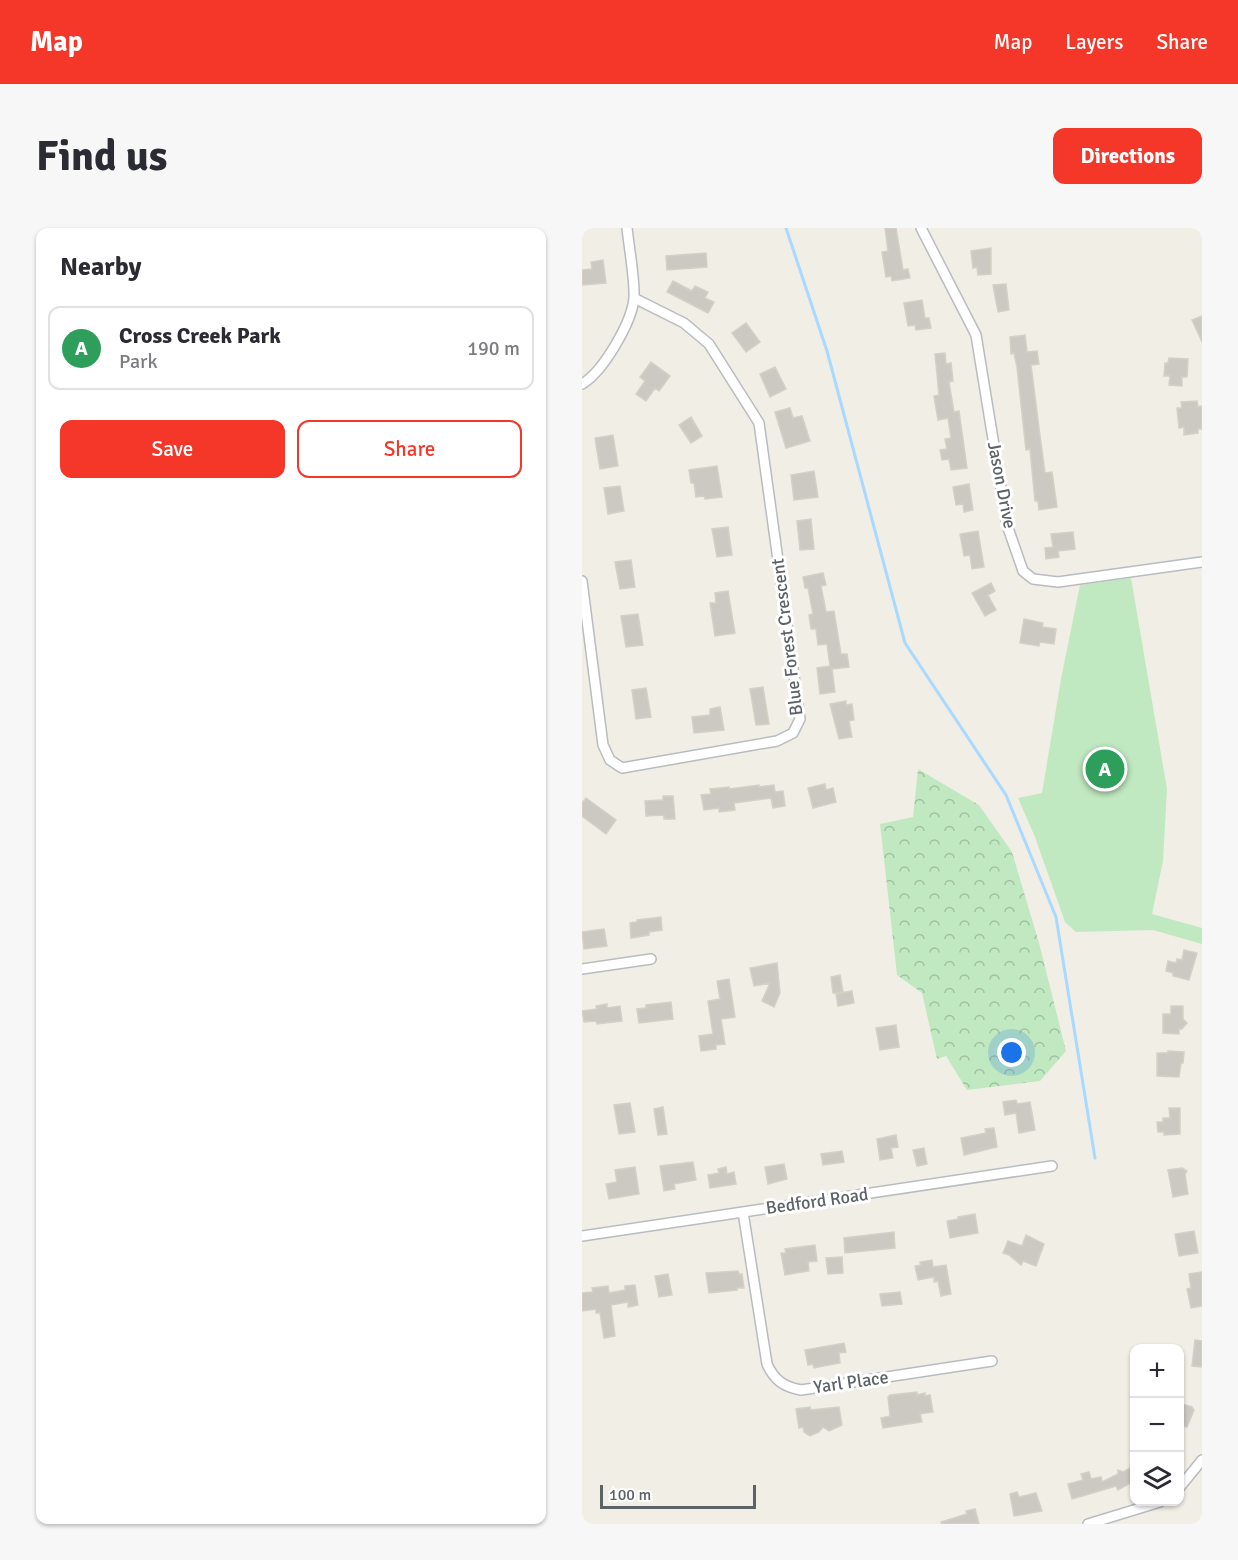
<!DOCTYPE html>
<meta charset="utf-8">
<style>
body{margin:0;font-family:Signika,sans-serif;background:#f7f7f7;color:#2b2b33}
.controls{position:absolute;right:18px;bottom:18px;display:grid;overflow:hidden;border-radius:12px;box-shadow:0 2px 4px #0004}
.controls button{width:54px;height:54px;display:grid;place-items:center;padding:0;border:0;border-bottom:2px solid #e1e1e2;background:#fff;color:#2b2b33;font:30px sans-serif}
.scale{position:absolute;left:18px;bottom:15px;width:156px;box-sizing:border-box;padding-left:6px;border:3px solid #5d6267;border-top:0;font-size:16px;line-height:21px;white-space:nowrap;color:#5d6267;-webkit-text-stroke:4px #fff;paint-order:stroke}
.you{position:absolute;left:430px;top:825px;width:21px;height:21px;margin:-15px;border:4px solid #fff;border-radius:50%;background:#1a73e8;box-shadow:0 0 0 9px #1a73e833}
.badge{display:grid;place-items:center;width:39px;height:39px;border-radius:50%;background:#f43728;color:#fff;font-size:20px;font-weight:700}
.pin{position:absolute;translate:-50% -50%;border:3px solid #fff;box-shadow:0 2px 6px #0006}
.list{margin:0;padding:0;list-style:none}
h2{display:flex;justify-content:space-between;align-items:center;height:78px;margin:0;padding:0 24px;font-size:26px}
h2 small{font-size:20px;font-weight:400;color:#7c7c81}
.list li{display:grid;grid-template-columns:39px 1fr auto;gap:18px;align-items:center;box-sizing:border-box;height:84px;margin:0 12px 12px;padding:0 12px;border:2px solid #e1e1e2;border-radius:12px}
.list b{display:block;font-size:22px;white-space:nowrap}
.list p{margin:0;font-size:20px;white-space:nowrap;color:#7c7c81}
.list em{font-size:20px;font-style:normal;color:#7c7c81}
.actions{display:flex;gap:12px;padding:18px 24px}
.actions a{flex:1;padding:14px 0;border:2px solid #f43728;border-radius:12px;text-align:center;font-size:21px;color:#f43728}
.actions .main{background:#f43728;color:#fff}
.icon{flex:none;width:33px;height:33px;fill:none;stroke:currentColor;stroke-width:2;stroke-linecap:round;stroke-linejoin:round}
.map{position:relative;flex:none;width:620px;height:1296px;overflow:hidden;border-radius:12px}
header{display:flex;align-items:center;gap:36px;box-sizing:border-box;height:84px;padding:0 30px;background:#f43728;color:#fff}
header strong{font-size:28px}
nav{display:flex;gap:33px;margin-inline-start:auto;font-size:21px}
.intro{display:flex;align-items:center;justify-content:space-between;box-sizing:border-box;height:144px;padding:0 36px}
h1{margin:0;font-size:42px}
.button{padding:15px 27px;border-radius:12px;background:#f43728;color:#fff;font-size:21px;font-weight:700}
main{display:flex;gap:36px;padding:0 36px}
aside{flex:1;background:#fff;border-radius:12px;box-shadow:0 2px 4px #0004}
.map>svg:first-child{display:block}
.forest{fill:url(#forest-crowns)}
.park{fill:#c1e9c1}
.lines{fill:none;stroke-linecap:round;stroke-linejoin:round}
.stream{stroke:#a8d9ff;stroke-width:3}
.building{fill:#ccc9c3;stroke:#d6d0c4;stroke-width:1.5}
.minor-casing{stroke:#b8bcc0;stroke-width:12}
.minor{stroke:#fff;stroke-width:9}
.labels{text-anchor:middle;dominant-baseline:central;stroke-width:6;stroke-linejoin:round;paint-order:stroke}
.street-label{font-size:18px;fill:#5d6267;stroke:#fff}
</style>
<header>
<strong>Map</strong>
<nav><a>Map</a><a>Layers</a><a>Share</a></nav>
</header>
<div class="intro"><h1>Find us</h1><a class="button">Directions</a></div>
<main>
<aside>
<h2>Nearby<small></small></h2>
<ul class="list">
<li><span class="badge" style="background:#2e9e5b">A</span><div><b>Cross Creek Park</b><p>Park</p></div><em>190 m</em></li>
</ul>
<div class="actions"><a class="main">Save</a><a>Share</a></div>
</aside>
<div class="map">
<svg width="620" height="1296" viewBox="0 0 620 1296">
<defs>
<pattern id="forest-crowns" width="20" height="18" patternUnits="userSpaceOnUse" patternTransform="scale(1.5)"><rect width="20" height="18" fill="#c1e9c1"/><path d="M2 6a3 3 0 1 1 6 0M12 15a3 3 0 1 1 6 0" fill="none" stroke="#a0c0a1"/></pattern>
</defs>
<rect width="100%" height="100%" fill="#f1eee6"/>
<path class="forest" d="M336 541 397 577 430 624 457 715 484 823 458 853 385 862 364 828 355 831 340 765 315 747 298 596 331 589Z"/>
<path class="park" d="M549 350 585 561 581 633 570 686 620 700V716L571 702 494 704 483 694 453 609 436 570 460 565 479 451 498 357Z"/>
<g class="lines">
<path class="stream" d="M204 0 245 123 323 415 424 567 474 689 513 930"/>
</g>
<path class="building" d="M303 0H314L321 42 326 41 328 50 310 53 309 48 304 49 300 24 306 23Z
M409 20V46L396 47 395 39 391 40 389 23Z
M124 25 125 39 85 42 84 28Z
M21 32 24 55 0 57V42L10 41 9 34Z
M91 53 110 63 113 58 126 64 123 70 132 74 126 85 85 64Z
M424 56 427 82 416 84 411 57Z
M340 72 343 90H347L349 100 334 102 333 97 326 98 322 75Z
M620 88V114L610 92Z
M164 95 178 114 164 124 150 105Z
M443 107 445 124 455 123 457 136 449 137 457 200 463 245 470 244 475 279 457 282 456 273H453L448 221 444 222 435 139 432 125 429 126 428 109Z
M363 125 364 136 369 135 371 153 367 154 372 184 377 183 385 240 369 242 367 231 360 232 358 222 365 221 363 211 369 210 366 190 356 192 352 168 357 167 353 126Z
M587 130 606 131 605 149H600V158L587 157 588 148H582L583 135H586Z
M69 134 88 148 77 163 73 160 64 173 54 166 63 153 58 149Z
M193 139 204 161 188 169 178 146Z
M615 173 616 179 620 178V201H616V205L602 207V199L597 200 595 180H600L599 174Z
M208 180 211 190 220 188 228 213 204 220 193 184Z
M109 189 120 208 109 215 97 197Z
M31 207 36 238 18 241 13 210Z
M135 238 140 269 123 271 122 268 114 269 112 255H109L107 242Z
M232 243 236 269 212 272 209 247Z
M387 256 391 282 382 284 381 276 374 277 371 259Z
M38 258 42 283 26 286 22 260Z
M229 291 232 321 218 322 215 293Z
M146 299 150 327 135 329 130 301Z
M396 303 402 339 390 341 388 327 382 328 378 306Z
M491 304 493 321 476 323 477 329 464 331 463 320 471 319 469 306Z
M49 332 53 359 38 361 33 334Z
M241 345 244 357 239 358 244 384 252 383 259 426H265L267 439 250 441 253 464 238 466 235 440 248 438 245 416 236 417 234 401H229L227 387 231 386 226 360H223L221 349Z
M409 355 413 363 406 367 414 382 403 388 390 365Z
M146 363 153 405 133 408 128 375H134L133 365Z
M56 386 61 417 44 419 39 388Z
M442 391 461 395 460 399 474 401 472 416 458 414 457 418 438 415Z
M181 459 187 496 174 497 168 461Z
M64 460 69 489 54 491 50 462Z
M264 473V477L270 476 272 492 267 493 270 509 257 511 248 476Z
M138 479 142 502 112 505 110 489 128 487V481Z
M243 556 244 562 251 560 254 574 231 580 226 560Z
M177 557V559L192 557 193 564 201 563 203 578 191 580 189 570 152 575 153 582 137 584V580L122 582 119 567 129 566 128 561 147 559V561Z
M81 568H91L93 591H82V587L64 588 63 573 81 572Z
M4 570 34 592 24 606 0 588V575Z
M79 689 80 702 67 704V707L49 710 48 695 55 694V692Z
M22 701 25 718 2 721 0 704Z
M602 722 615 725 607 752 591 748V745L584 743 586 733 594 735 595 731 600 732Z
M195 735 198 765 192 779 180 773 188 755 172 758 168 740Z
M258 747 261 764 251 765 249 749Z
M147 751 153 789 139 791 143 816 134 817V821L119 823 117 808 131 806 126 773 138 771 135 753Z
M270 763 272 775 256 778 254 766Z
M89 774 91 791 57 795 55 781 64 780V777Z
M25 776V780L38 778 40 793 15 796 14 793 2 794 0 783 15 781 14 778Z
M589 778H601V791L605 795 600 801H597V806L581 805V786H589Z
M314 797 317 819 298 822 294 800Z
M586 823 602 824 601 835H599L597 849 575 848V825H586Z
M434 872 435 876 448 874 453 902 437 905 434 885 423 887 421 874Z
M48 875 53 904 37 906 32 877Z
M81 879 85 906 76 907 72 881Z
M587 880H598V906L582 907V904H576L575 894H581V890H588Z
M412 900 415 919 382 927 379 910 404 905 403 901Z
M314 907 316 919 309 920 311 930 298 932 295 911Z
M342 920 345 936 335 938 331 922Z
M260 923 262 934 241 937 239 926Z
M111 934 114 952 92 956 93 961 82 963 78 938Z
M202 936 205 951 186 956 183 939Z
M53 939 57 966 27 971 24 956 35 954 33 942Z
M144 939 145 946 152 944 154 956 128 960 126 947 137 945 136 941Z
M600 940 605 943 603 946 606 966 591 969 586 942Z
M393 986 396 1005 368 1010 365 993 376 991V989Z
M612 1003 616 1025 597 1028 593 1006Z
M312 1004 313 1020 263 1025 262 1010Z
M444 1007 462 1016 454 1038 441 1033 439 1037 427 1027 421 1025 426 1013 440 1018Z
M233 1017 235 1033 226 1034 227 1043 203 1047 199 1025H204L203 1021Z
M260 1029 261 1045 246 1046 244 1030Z
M350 1032 351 1039 364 1037 369 1066 359 1068 356 1053 352 1054V1049L336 1052 333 1038 339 1037 338 1034Z
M156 1043 157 1046H160L162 1060H155V1062L127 1065 124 1045Z
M620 1044V1078L609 1080 605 1061 609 1060 607 1046Z
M86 1046 90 1067 77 1069 73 1048Z
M53 1057 56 1077 46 1079V1074L29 1077 33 1108 22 1110 18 1085H14V1081L0 1083V1065L11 1064 10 1060 26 1058 27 1065 43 1062V1058Z
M318 1064 320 1076 300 1078 298 1066Z
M613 1112 620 1113V1139L610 1138Z
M262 1115 264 1124 257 1125 258 1135 232 1140 231 1136 226 1137 223 1122Z
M335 1164V1167L343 1165V1168L348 1167 351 1184 338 1186 340 1194 301 1200 299 1190 308 1188 306 1169 308 1167Z
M597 1175 610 1179 612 1182 605 1199 597 1197Z
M228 1179 229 1182 257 1179 260 1197 247 1203 241 1199 237 1204 228 1208 222 1204 221 1199 217 1200 214 1181Z
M552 1238V1253L536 1262 534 1258 490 1271 486 1256 501 1252 499 1246 507 1244 509 1251 519 1249 520 1254 536 1246V1242L541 1244Z
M435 1264 437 1269 454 1265 460 1283 432 1288 428 1266Z
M393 1281 397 1296H360L359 1294 385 1286 384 1283Z"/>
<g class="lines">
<g class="minor-casing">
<path id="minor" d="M339 0 394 107 425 297 441 343 451 351 476 354 620 334
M0 156C21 144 50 94 52 70 53 52 47 19 45 0
M0 353 21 517 28 532 40 540 195 513 211 505 218 491 177 195 127 116 102 95 52 70
M0 741 69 731
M161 984 185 1136C192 1152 202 1159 219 1162L410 1133
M0 1008 470 938
M598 1259 620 1232
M506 1296 578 1274"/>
</g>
<use href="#minor" class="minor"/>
</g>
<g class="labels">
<g class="street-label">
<text transform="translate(420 257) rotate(79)">Jason Drive</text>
<text transform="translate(205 409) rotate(-97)">Blue Forest Crescent</text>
<text transform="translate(235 973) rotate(-8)">Bedford Road</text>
<text transform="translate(269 1154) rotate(-8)">Yarl Place</text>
</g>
</g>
</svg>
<div class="controls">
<button>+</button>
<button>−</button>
<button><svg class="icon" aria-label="layers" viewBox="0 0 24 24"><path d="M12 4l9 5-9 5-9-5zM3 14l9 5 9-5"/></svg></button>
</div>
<div class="scale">100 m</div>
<div class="you"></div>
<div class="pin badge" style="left:523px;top:541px;background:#2e9e5b">A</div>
</div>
</main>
